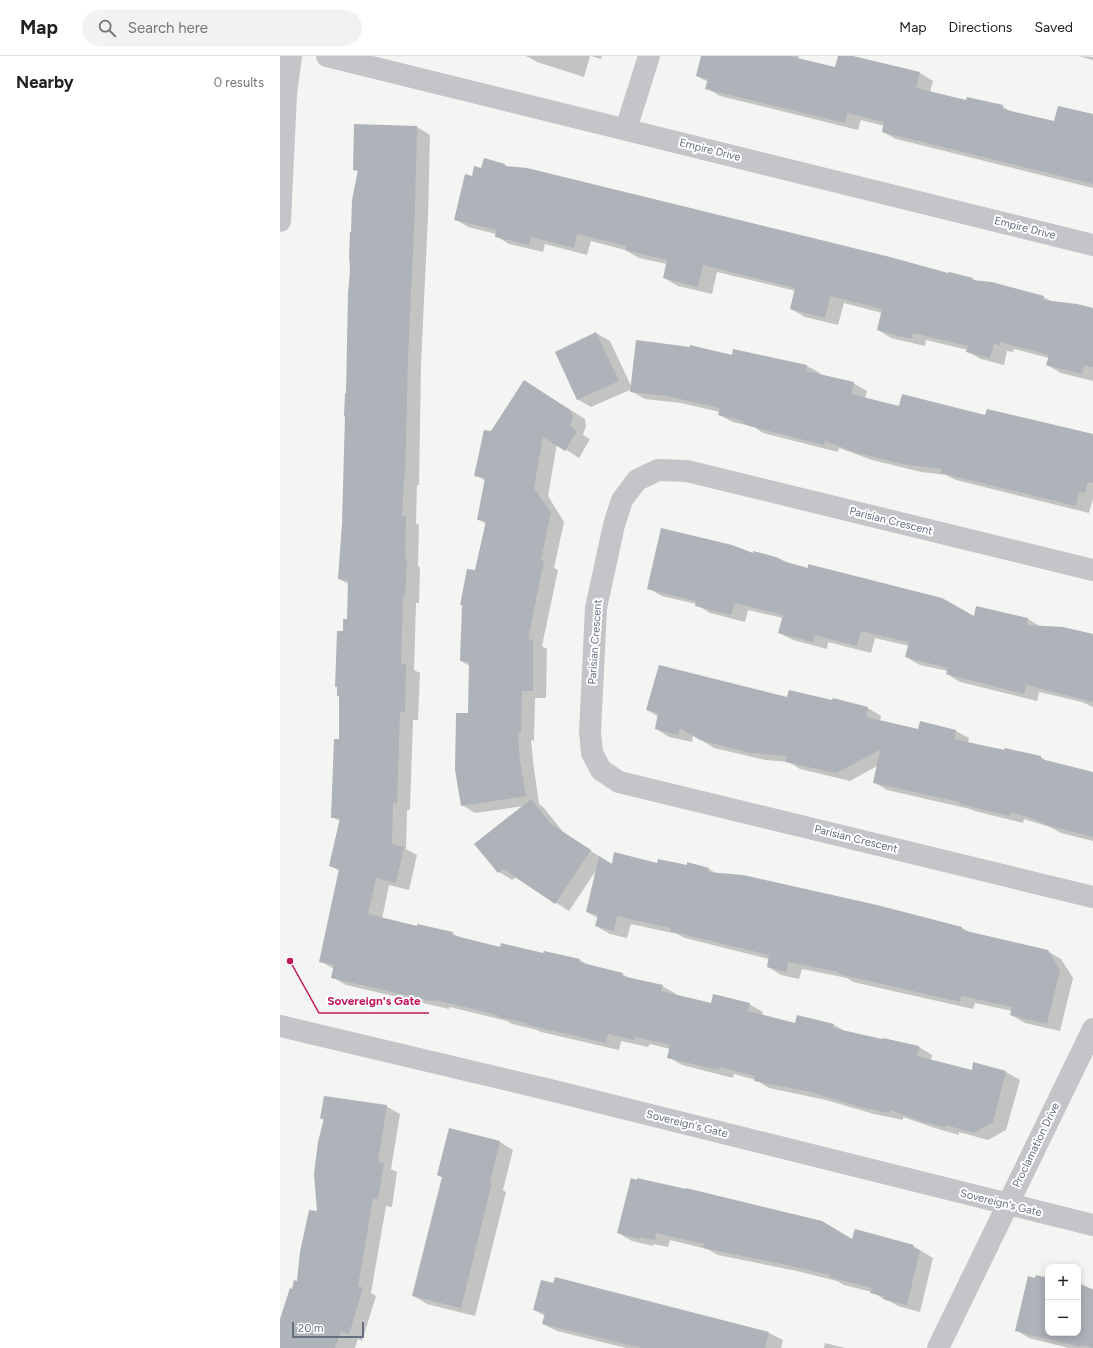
<!DOCTYPE html>
<meta charset="utf-8">
<style>
body{margin:0;font-family:Figtree,sans-serif;background:#f2f2f2;color:#202124}
.controls{position:absolute;right:12px;bottom:12px;display:grid;overflow:hidden;border-radius:8px;box-shadow:0 2px 10px #0003}
.controls button{width:36px;height:36px;display:grid;place-items:center;padding:0;border:0;border-bottom:1px solid #e0e0e0;background:#fff;color:#202124;font:20px sans-serif}
.scale{position:absolute;left:12px;bottom:10px;width:72px;box-sizing:border-box;padding-left:4px;border:2px solid #666e81;border-top:0;font-size:11px;line-height:14px;white-space:nowrap;color:#666e81;-webkit-text-stroke:3px #fff;paint-order:stroke}
.list{margin:0;padding:0;list-style:none}
h2{display:flex;justify-content:space-between;align-items:center;height:52px;margin:0;padding:0 16px;font-size:17px}
h2 small{font-size:13px;font-weight:400;color:#757577}
.icon{flex:none;width:22px;height:22px;fill:none;stroke:currentColor;stroke-width:2;stroke-linecap:round;stroke-linejoin:round}
.map{position:relative;flex:none;width:813px;height:1292px;overflow:hidden}
header{display:flex;align-items:center;gap:24px;box-sizing:border-box;height:56px;padding:0 20px;background:#fff;border-bottom:1px solid #e0e0e0}
header strong{font-size:19px}
nav{display:flex;gap:22px;margin-inline-start:auto;font-size:14px}
.search{width:280px;height:36px;background:#f2f2f2;display:flex;align-items:center;gap:10px;box-sizing:border-box;padding:0 14px;border-radius:22px;color:#757577;font-size:15px}
main{display:flex}
aside{flex:1;background:#fff}
.map>svg:first-child{display:block}
.shadow{fill:#0003}
.building{fill:#aeb2b9}
.lines{fill:none;stroke-linecap:round;stroke-linejoin:round}
.minor{stroke:#c3c5c9;stroke-width:22}
.tertiary{stroke:#c3c5c9;stroke-width:22}
.labels{text-anchor:middle;dominant-baseline:central;stroke-width:4;stroke-linejoin:round;paint-order:stroke}
.street-label{font-size:11px;fill:#666e81;stroke:#fff}
.leader{fill:none;stroke:#c2185b;stroke-width:1.5}
.callout-dot{fill:#c2185b;stroke:#fff;stroke-width:1.5}
.callout-label{font-size:12px;text-anchor:middle;font-weight:bold;fill:#c2185b;stroke:#fff;stroke-width:4;stroke-linejoin:round;paint-order:stroke}
</style>
<header>
<strong>Map</strong>
<div class="search"><svg class="icon" aria-label="search" viewBox="0 0 24 24"><circle cx="10" cy="10" r="6"/><path d="M15 15l6 6"/></svg>Search here</div>
<nav><a>Map</a><a>Directions</a><a>Saved</a></nav>
</header>
<main>
<aside>
<h2>Nearby<small>0 results</small></h2>
<ul class="list">
</ul>
</aside>
<div class="map">
<svg width="813" height="1292" viewBox="0 0 813 1292">
<rect width="100%" height="100%" fill="#f4f5f2"/>
<path class="shadow" d="M246 0H310L304 21 257 6Z
M311 0H322L321 3Z
M422 0H519L518 3 556 12 559 0H569L640 17 653 25 650 36 687 45 722 50 733 57 775 67 813 60V132L616 83 603 76 604 70 581 64 578 74 440 40 426 32 428 26 417 20Z
M798 0 813 1V4Z
M137 71 150 79 148 161 141 309 139 429H137L136 467 139 469 138 510 140 512 139 547H136L134 614 140 617 138 664H133L130 754H127L126 793 137 799 129 834 109 829 102 863 172 877 182 883 221 892 264 898V896L300 904 309 910 342 918 351 923 382 930 396 938V939L432 948H469L483 956 482 960 516 968 518 961 554 969 567 976 603 984 604 983 639 991 652 999 651 1005 692 1015 694 1008 726 1016 740 1024 726 1074 708 1084 679 1076V1079L658 1073 623 1061V1064L594 1058 546 1044 489 1032 476 1024 454 1018 453 1022 402 1009 388 1001 390 993 370 988 368 991 341 985 339 994 261 976 257 974 232 968 227 965 170 951 169 953 66 929 52 921 54 913 40 905 60 815 50 810 60 765 52 761 60 684V641L58 640 64 576 68 564 69 528 59 523 63 467 72 177 79 116 74 114Z
M225 109 230 112 669 218 693 223 698 226 763 241 773 246 813 253V325L781 317 767 309 769 302 734 293 733 296 727 295 724 309 701 303 688 296V294L646 284 645 290 611 282 598 274 602 257 564 247 558 269 525 261 511 253 516 235 437 216 432 238 398 230 384 222 387 208 359 202 345 194 311 185 307 199 265 188 263 196 229 188 216 180V178L188 171 175 163 192 122 202 113Z
M316 277 330 285 352 332 453 300 527 310 540 317V319L573 327 587 335 585 343 620 351 706 360 813 379V443L809 457 676 424 666 419 641 416 592 404 559 392 558 396 483 377 474 371 453 366 439 359 440 356 401 347 365 343 351 335 352 333 311 351 297 343Z
M245 325 305 363 306 370 303 379 310 383 299 402 277 388 268 440 284 466 274 512 278 514 262 590 267 593 266 642H255L254 685 251 684 254 713 259 748 264 752 284 777 332 809 378 808 429 813 437 818 682 872 691 877 767 895 781 903 793 922 780 975 745 967 731 959 732 955 695 947 693 953 573 926 567 922 522 913 519 923 501 919 488 911 489 903 405 882 397 878 351 868 347 882 330 878 316 870 318 862 307 856 317 813 289 855 236 821 232 824 219 816 243 750 195 757 182 749 189 658 190 610 181 605 196 515 206 468 198 463 206 425 195 419 212 376Z
M506 507 694 562 697 551 748 563 761 571 813 579V651L802 646 759 636 757 645 680 626 667 618 668 615 640 609 626 601 629 590 595 582 591 597 548 586 547 593 513 584 499 577 503 562 468 554 465 566 430 557 416 548 382 540 368 532Z
M508 643 553 645V644L588 652 601 660 600 665 639 674 676 675 689 682 688 687 761 701 768 706 813 717V785L781 777 770 771 744 763 743 767 695 755 690 753 607 734 594 726 597 710 570 725 520 713 509 706 485 704 434 692 413 679 412 686 389 681 376 673 379 661 367 654Z
M106 1050 120 1058 111 1113 117 1116 112 1151 106 1150 91 1237 96 1240 82 1285 78 1283 75 1292H0V1268L13 1234 18 1227 38 1156 44 1064 41 1062Z
M170 1073 220 1086 233 1094 223 1134 226 1136 195 1260 147 1248 134 1240 163 1122 158 1119Z
M351 1124 573 1185 633 1190 653 1202 640 1256 618 1250 611 1246 605 1244 592 1236 564 1229 557 1225 517 1215 438 1199 427 1193 390 1184 388 1191 373 1188V1190L352 1185 338 1177Z
M275 1223 489 1277 503 1284 501 1292H346L277 1275 263 1268 265 1260 254 1254 274 1228Z
M756 1223H768V1277H798V1230L799 1231 800 1227 813 1234V1292H789L749 1282 736 1274Z
M545 1287 565 1292H544Z"/>
<path class="building" d="M421 0H509L555 11 558 0H573L640 16 636 32 686 44 687 41 723 49 722 53 774 65 778 50 813 58V128L602 76 604 66 567 57 565 67 425 33 428 23 416 20Z
M74 68 137 70 135 153 128 301 125 422H124L122 460H126L125 503H127L125 540H123L121 608H126L125 656H120L117 747H113L112 788 124 791 116 827 96 822 88 858 137 870V868L173 876 172 879 220 891 221 887 263 897 264 895 300 903 299 906 343 917 342 920 383 929 381 935 431 947 433 938 470 947 468 955 515 967 517 959 554 968 553 972 602 983 603 982 639 990 637 1000 692 1014 693 1006 726 1015 713 1066 694 1077 666 1069 665 1071 643 1066 610 1054 609 1057 580 1051 531 1036 474 1025 475 1020 440 1011 439 1014 387 1002 390 989 356 981 354 984 328 978 326 987 247 969V967L217 961 218 959 156 944V946L51 922 54 909 39 906 59 813 49 810 60 762H51L54 683H59V640H57V631H55L57 575H63V563H67L68 524 58 523 62 467 65 360H64L65 337H66L68 237 70 214 69 199 70 176H71L72 144 78 114H73Z
M204 102 225 108V110L247 112 610 201 668 217 669 216 693 222 692 224 712 226 734 232 764 240 763 244 797 248 813 252V311L804 309 802 318 766 309 769 299 720 286V289L714 288 710 302 686 296 688 290 633 277 631 283 597 274 602 253 550 240 545 262 510 253 515 232 423 209 418 231 383 222 387 204 345 194 346 190 297 178 294 192 251 181 249 189 215 181 216 174 174 164 185 118 192 120 194 110 201 112Z
M316 276 339 325 297 344 275 296Z
M356 284 410 291V289L452 299 453 293 527 309 526 315 574 326 571 338 619 350 622 338 705 359 707 353 813 378V427L808 426 805 437 799 436 796 450 661 417 662 413 627 409 577 397 545 385 544 389 469 370 460 364 438 359 440 352 387 340 350 336Z
M244 324 291 355 293 361 290 370 297 375 285 395 263 381 254 432 271 457 261 504 264 505 248 583 253 584V635H242L241 677H238L240 705 246 740 181 750 175 714 176 657H188L189 606 180 605 182 549H180L187 513 195 514 206 465 197 464 205 422 194 420 204 374 211 375Z
M381 472 452 489 473 497V495L496 501 506 506 528 512V508L662 542 694 560 696 550 748 562 747 569 783 571 813 578V646L746 629 744 638 666 618 668 612 625 601 629 586 581 575 577 590 535 579 533 586 498 577 503 559 455 547 451 559 415 550 416 545 367 533Z
M379 609 507 641 509 634 552 644 553 642 588 651 586 661 638 673 640 665 676 674 674 683 724 694 725 692 761 700V703L813 716V781L766 769 757 764 731 756 730 760 680 748V746L593 727 600 694 556 717 505 706 507 700 471 697 420 684 400 672 398 679 375 673 378 657 366 654Z
M251 743 271 768 311 794 275 848 223 813 218 817 194 788Z
M334 796 377 807 378 803 407 809V806L429 812 428 816 463 819 597 849 682 871V874L768 894 780 914 767 968 730 959 732 951 681 940 680 946 559 918V916L508 906 506 916 487 911 489 899 390 875 391 872 337 860 334 875 315 870 318 859 306 856 319 800 332 808Z
M44 1040 107 1049 98 1106 104 1107 98 1143H93L78 1230 83 1232 69 1278 61 1275 55 1292H0V1263L10 1232 12 1233 14 1224 17 1225 20 1196 29 1154 37 1155 34 1118 38 1086 44 1062 40 1063Z
M169 1072 220 1085 210 1126 212 1127 181 1252 132 1240 162 1121 157 1119Z
M351 1122 357 1124V1122L406 1133V1132L542 1165 572 1183 575 1173 634 1189 633 1192 640 1194 627 1249 603 1243 604 1240 590 1237 592 1232 549 1221 550 1219 502 1208 423 1192 424 1188 376 1177 375 1184 360 1181V1183L337 1177Z
M756 1219 768 1222V1277H798V1229L813 1233V1292L801 1289 800 1291 735 1275 748 1220 755 1222Z
M275 1221 489 1276 485 1292H362L262 1268 265 1257 253 1254 261 1224 273 1227Z"/>
<g class="lines">
<path class="minor" d="M47 0 813 189
M346 73 369 0
M813 514 407 415 378 414 357 424 342 444 334 469 316 552 310 676 312 697 321 714 339 726 813 841
M0 970 270 1034 813 1169
M658 1292 813 973"/>
<path class="tertiary" d="M0 165 6 38 11 0"/>
</g>
<g class="labels">
<g class="street-label">
<text transform="translate(430 94) rotate(14)">Empire Drive</text>
<text transform="translate(745 172) rotate(14)">Empire Drive</text>
<text transform="translate(611 465) rotate(14)">Parisian Crescent</text>
<text transform="translate(315 586) rotate(-86)">Parisian Crescent</text>
<text transform="translate(576 783) rotate(14)">Parisian Crescent</text>
<text transform="translate(407 1068) rotate(14)">Sovereign's Gate</text>
<text transform="translate(756 1089) rotate(-64)">Proclamation Drive</text>
<text transform="translate(721 1147) rotate(14)">Sovereign's Gate</text>
</g>
</g>
<path class="leader" d="M10 905L39 957H149"/>
<circle class="callout-dot" cx="10" cy="905" r="4"/>
<g class="callout-label">
<text x="94" y="949">Sovereign's Gate</text>
</g>
</svg>
<div class="controls">
<button>+</button>
<button>−</button>
</div>
<div class="scale">20 m</div>
</div>
</main>
